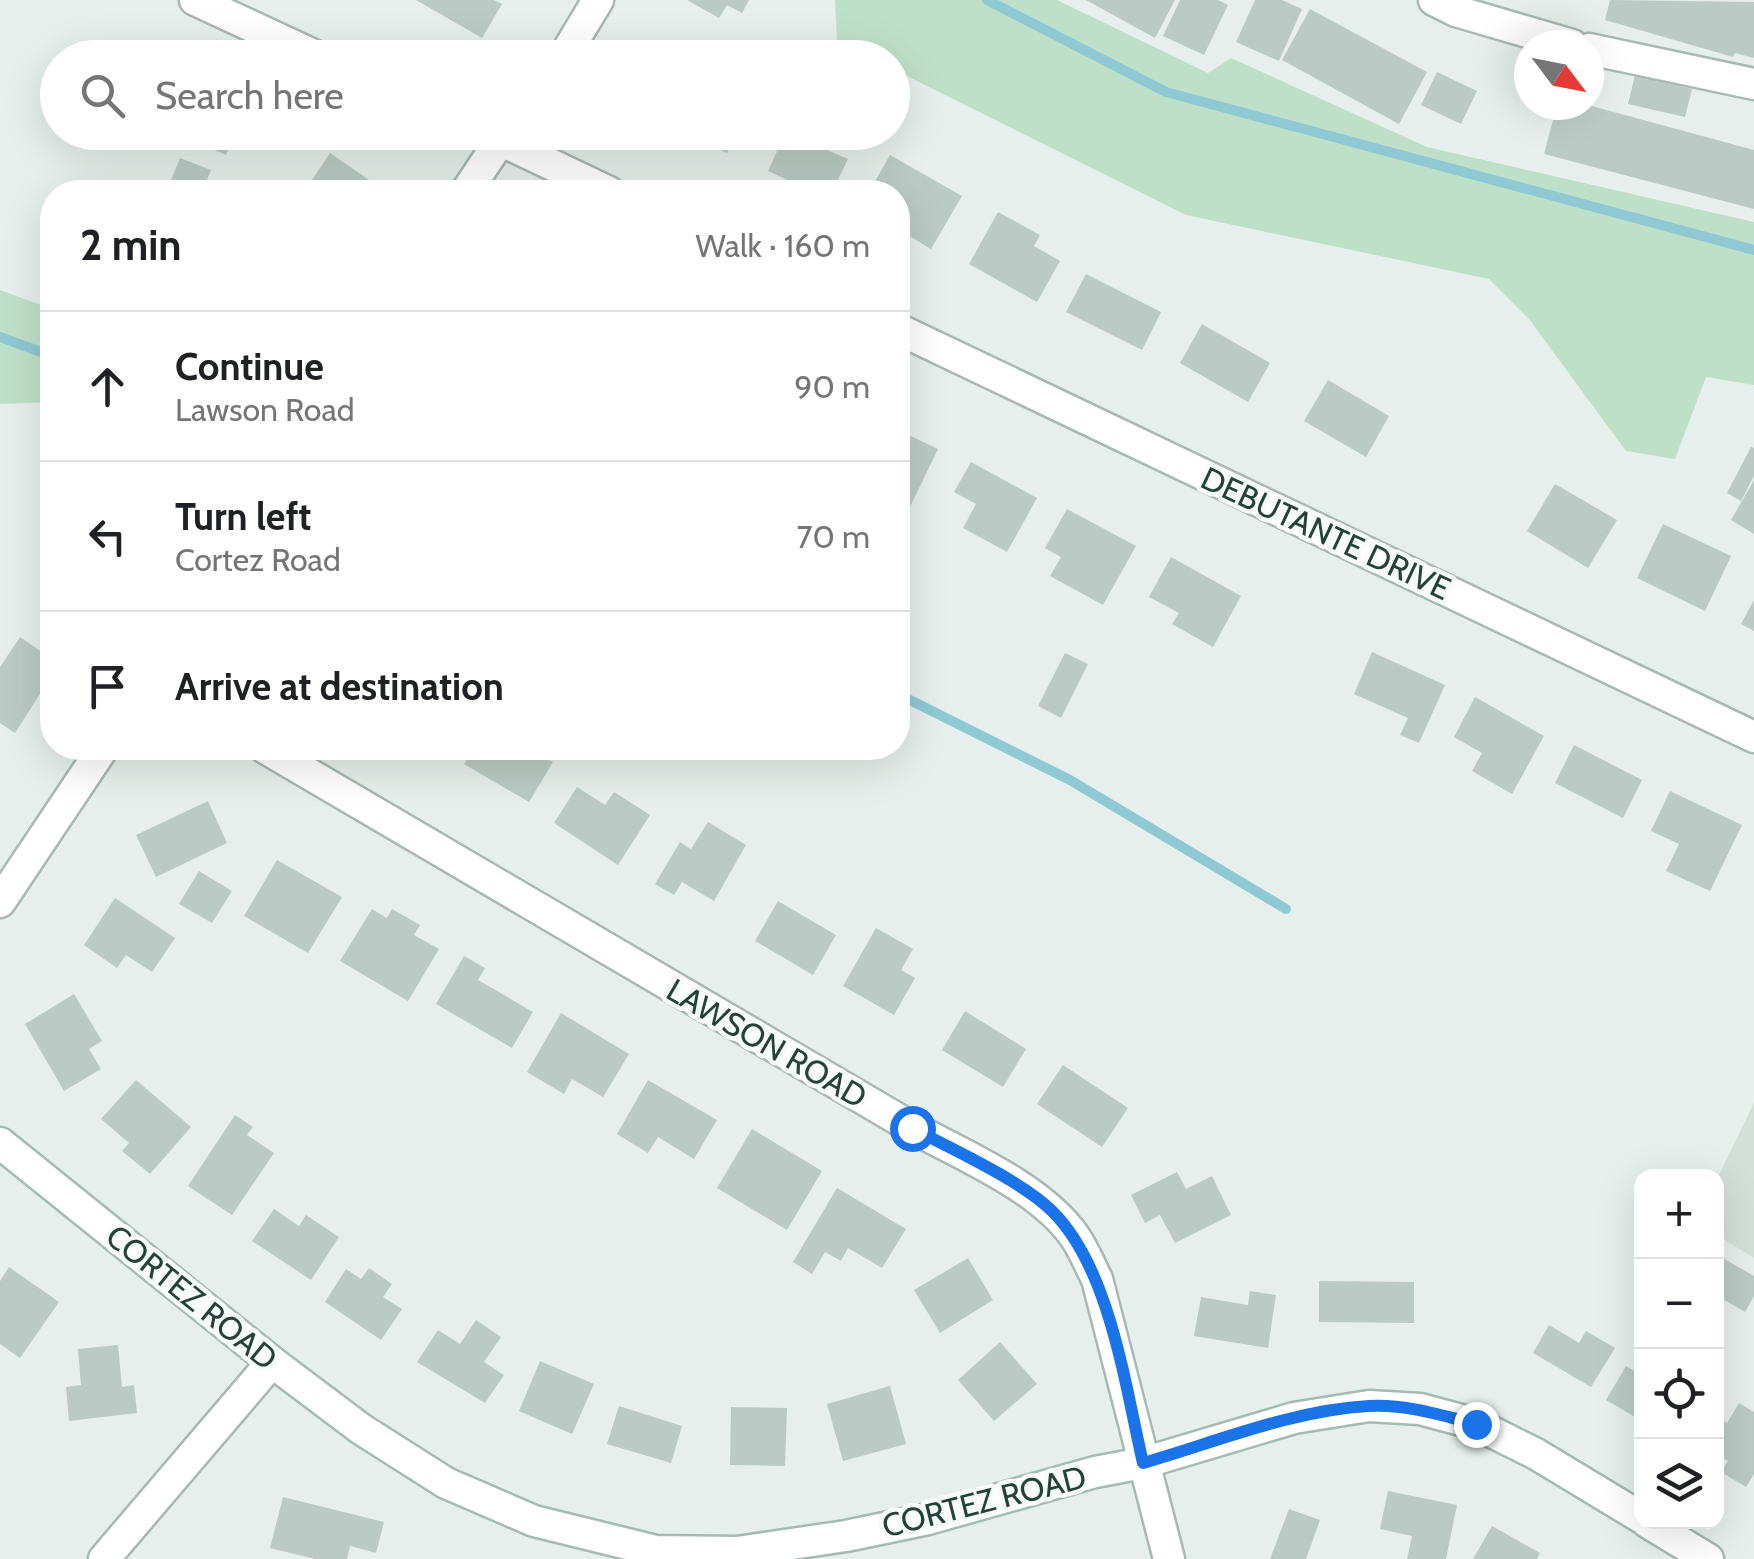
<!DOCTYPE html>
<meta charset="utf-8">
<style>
body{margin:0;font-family:Cabin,sans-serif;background:#f6f6f6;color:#202124}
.controls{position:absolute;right:30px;bottom:30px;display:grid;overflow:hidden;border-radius:20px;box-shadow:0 10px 40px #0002}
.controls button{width:90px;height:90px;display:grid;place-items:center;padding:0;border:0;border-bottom:2px solid #e0e0e0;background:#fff;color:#202124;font:50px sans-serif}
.compass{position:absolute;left:1514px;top:30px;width:90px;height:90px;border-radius:50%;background:#fff;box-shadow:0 10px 40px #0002;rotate:122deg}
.stop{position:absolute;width:30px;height:30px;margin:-22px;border:8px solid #1a73e8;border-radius:50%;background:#fff}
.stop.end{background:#1a73e8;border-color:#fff;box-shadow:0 2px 10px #0008}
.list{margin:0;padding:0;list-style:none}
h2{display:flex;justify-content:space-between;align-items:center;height:130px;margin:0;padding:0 40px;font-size:42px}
h2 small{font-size:32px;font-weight:400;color:#757577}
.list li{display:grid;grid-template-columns:65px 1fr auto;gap:30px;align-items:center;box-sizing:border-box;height:150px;padding:0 40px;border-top:2px solid #e0e0e0}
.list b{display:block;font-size:38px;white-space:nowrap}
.list p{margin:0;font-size:32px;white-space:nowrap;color:#757577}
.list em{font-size:32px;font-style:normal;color:#757577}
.icon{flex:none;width:55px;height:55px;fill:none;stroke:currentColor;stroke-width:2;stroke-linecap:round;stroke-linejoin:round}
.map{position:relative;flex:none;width:1754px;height:1559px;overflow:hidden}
.search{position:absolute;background:#fff;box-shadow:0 10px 40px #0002;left:40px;top:40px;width:870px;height:110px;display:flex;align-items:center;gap:25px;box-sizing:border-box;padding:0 35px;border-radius:55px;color:#757577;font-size:38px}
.panel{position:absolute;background:#fff;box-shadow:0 10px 40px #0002;left:40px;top:180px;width:870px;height:580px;border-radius:40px}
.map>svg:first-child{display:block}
.built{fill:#d4dfda}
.green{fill:#bfe0c8}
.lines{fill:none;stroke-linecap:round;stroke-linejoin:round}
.stream{stroke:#8ec9d4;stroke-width:10}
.building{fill:#bbcac4}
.street-casing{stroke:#a8b8b2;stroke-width:35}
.secondary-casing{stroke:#a4bbb3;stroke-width:35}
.street{stroke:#fff;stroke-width:30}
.secondary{stroke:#fff;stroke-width:30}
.route{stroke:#1a73e8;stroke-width:12}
.labels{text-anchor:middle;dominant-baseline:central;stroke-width:9;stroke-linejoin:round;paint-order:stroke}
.street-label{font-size:32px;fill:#24423a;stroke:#f7fbf9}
</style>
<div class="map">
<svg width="1754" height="1559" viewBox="0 0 1754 1559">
<rect width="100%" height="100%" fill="#e6efeb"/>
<path class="built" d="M1754 1103V1258L1717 1235 1716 1181Z"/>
<path class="green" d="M835 0H1057L1208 73 1231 58 1427 147 1754 222V385L1706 377 1675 459 1626 451 1529 319 1489 279 1186 215 893 69 892 58 869 57 837 41Z
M0 290 52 309V402L0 404Z"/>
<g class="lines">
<path class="stream" d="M987 0 1166 92 1754 250
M0 337 52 356
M898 694 1070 780 1286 909"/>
</g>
<path class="building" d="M416 0H494L502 4 482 38Z
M687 0H749L742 13 727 5 719 18Z
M1086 0H1175L1155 38Z
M1180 0H1218L1228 5 1204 55 1163 36Z
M1255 0H1282L1302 9 1279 61 1236 42Z
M1610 0 1754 2V58L1735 53 1733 57 1605 20Z
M1310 9 1427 72 1399 124 1282 60Z
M1437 72 1477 91 1461 124 1421 105Z
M1635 75 1692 89 1685 117 1628 104Z
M1557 105H1588L1754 150V209L1544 154Z
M172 132H236L226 155Z
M687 132H738L727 153Z
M786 132 848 159 832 192H813L768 171Z
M330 153 378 186 373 192H304Z
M890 155 962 196 931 249 898 229V192H869Z
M180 158 211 170 202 192 167 190Z
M998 212 1040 235 1034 246 1060 261 1037 302 969 264Z
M1086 274 1161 312 1142 350 1066 312Z
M1202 324 1270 363 1248 402 1180 363Z
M1328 380 1389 416 1366 457 1304 421Z
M898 430 938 449 908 511 898 506Z
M1751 447 1754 448V476L1741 501 1727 493Z
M971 462 1037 498 1007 552 963 528 976 504 954 492Z
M1754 480V534L1731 520Z
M1555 484 1617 520 1588 568 1527 531Z
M1067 509 1136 546 1103 605 1050 576 1061 557 1045 548Z
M1663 524 1731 556 1705 611 1637 578Z
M1171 557 1241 596 1213 647 1172 624 1179 613 1149 597Z
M1754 600V631L1741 624Z
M20 637 52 659V675L15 733 0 723V667Z
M1372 652 1445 685 1419 743 1400 735 1408 718 1354 694Z
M1065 653 1088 664 1061 718 1038 706Z
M1475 697 1544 736 1512 794 1472 771 1482 753 1454 737Z
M1574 745 1642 780 1623 818 1555 783Z
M474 748H529L553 762 529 802 464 764Z
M577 787 605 805 614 792 650 815 618 865 554 823Z
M1670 791 1742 825 1710 891 1666 871 1679 844 1651 831Z
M208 801 227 843 156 877 136 835Z
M708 822 746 845 714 901 682 882 674 895 655 884 680 842 691 849Z
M277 860 342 897 308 953 244 916Z
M199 871 232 891 212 923 179 904Z
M115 898 175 938 152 972 126 955 117 968 84 945Z
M778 901 836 935 813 975 755 941Z
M372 909 387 918 392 909 420 925 414 935 439 949 408 1001 340 961Z
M876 928 913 949 901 970 915 978 894 1015 843 986Z
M464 956 485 968 478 980 533 1012 512 1048 436 1004Z
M74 994 102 1041 89 1049 101 1069 64 1091 25 1024Z
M965 1011 1026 1049 1003 1087 942 1050Z
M561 1013 629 1054 603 1097 572 1079 564 1094 527 1072Z
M1063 1065 1128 1108 1102 1147 1037 1104Z
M136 1080 191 1127 150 1174 122 1151 129 1143 101 1119Z
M648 1080 717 1120 694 1159 658 1137 648 1153 617 1134Z
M235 1115 253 1127 247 1135 274 1153 232 1215 188 1186Z
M752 1129 822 1171 787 1230 717 1188Z
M1177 1172 1186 1189 1212 1176 1231 1215 1175 1243 1160 1215 1145 1223 1131 1195Z
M837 1188 906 1229 882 1268 848 1248 841 1261 825 1252 812 1274 793 1262Z
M274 1209 299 1226 306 1215 339 1237 311 1280 252 1241Z
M1716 1254 1754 1276V1296L1745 1312 1716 1295Z
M968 1258 993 1300 940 1333 914 1290Z
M9 1267 59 1302 20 1358 0 1344V1281Z
M369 1268 392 1284 383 1297 402 1309 381 1340 325 1302 346 1269 361 1279Z
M1319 1281 1414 1282V1323L1319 1322Z
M1250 1291 1276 1295 1268 1348 1194 1336 1201 1297 1248 1305Z
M476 1320 501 1337 484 1362 504 1375 485 1403 417 1362 438 1330 460 1344Z
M1549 1325 1579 1343 1586 1331 1615 1348 1591 1387 1533 1353Z
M1000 1342 1037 1384 994 1421 958 1380Z
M118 1345 122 1387 134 1385 137 1413 69 1421 66 1387 81 1385 78 1349Z
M540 1361 594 1384 572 1434 519 1411Z
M1626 1366 1642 1375V1421L1606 1400Z
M890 1386 906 1444 843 1461 827 1404Z
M1739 1403 1754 1412V1474L1746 1487 1721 1472 1728 1461 1716 1454V1416L1727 1423Z
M619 1406 682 1426 671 1463 607 1444Z
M731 1407 787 1408 785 1466 730 1465Z
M1388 1491 1457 1505 1446 1559H1407L1412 1536 1380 1529Z
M283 1497 384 1522 376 1553 350 1546 347 1559H315L270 1548Z
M1289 1509 1320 1520 1306 1559H1270Z
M1492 1526 1540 1553 1537 1559H1473Z"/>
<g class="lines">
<g class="street-casing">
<path id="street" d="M195 0 320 58
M1434 0 1456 11 1572 45
M1589 49 1754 84
M563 58 598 0
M483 132 609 192
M466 192 506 132
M898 329 1754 737
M265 748 913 1128C965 1156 1041 1188 1075 1237 1084 1250 1090 1266 1097 1279L1169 1559
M0 902 103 748
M104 1559 272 1362"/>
</g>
<g class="secondary-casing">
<path id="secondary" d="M0 1143 272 1362 361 1429 446 1483 534 1521 656 1551 737 1552 846 1536 928 1519 1095 1472 1143 1463 1294 1418 1369 1406 1420 1409 1476 1424 1536 1454 1642 1518
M1647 1522 1708 1559"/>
</g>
<use href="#street" class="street"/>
<use href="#secondary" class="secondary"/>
</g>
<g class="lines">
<path class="route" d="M912 1128C952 1149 1022 1181 1052 1211 1110 1268 1125 1386 1143 1463 1216 1442 1293 1410 1369 1406 1406 1404 1441 1415 1476 1424"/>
</g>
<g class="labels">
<g class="street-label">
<text transform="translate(1326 533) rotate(25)">DEBUTANTE DRIVE</text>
<text transform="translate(767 1043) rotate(30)">LAWSON ROAD</text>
<text transform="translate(192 1297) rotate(39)">CORTEZ ROAD</text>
<text transform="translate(984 1501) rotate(-14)">CORTEZ ROAD</text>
</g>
</g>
</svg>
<div class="controls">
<button>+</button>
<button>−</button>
<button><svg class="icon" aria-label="locate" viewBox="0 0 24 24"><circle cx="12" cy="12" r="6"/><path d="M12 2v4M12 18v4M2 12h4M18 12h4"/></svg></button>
<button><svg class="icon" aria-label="layers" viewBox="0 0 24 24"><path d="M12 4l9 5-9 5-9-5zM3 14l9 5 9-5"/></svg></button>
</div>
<svg class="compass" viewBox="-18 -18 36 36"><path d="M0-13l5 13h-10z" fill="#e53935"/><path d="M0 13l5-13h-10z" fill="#757577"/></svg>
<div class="stop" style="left:912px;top:1128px"></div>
<div class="stop end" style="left:1476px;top:1424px"></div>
<div class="search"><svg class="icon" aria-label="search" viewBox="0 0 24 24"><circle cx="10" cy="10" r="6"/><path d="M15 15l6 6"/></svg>Search here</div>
<section class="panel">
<h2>2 min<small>Walk · 160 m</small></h2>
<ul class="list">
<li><svg class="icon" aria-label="ahead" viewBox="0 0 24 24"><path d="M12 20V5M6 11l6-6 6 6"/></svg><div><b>Continue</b><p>Lawson Road</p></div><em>90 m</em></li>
<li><svg class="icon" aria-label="left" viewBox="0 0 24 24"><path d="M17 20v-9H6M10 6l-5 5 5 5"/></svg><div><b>Turn left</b><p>Cortez Road</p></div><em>70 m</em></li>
<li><svg class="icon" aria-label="arrive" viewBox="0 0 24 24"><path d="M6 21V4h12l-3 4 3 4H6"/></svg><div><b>Arrive at destination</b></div></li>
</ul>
</section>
</div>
